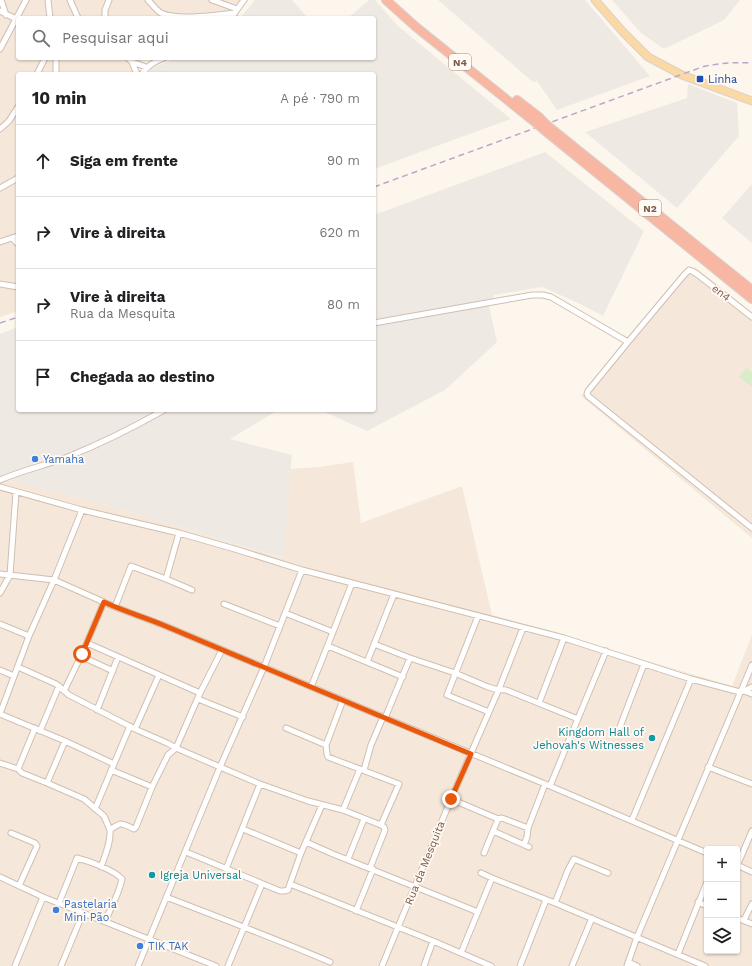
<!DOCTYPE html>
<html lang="pt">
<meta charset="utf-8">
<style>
body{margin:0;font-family:"Work Sans",sans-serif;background:#f2f2f2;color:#202124}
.controls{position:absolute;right:12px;bottom:12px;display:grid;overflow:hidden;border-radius:4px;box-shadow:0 1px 3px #0004}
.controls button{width:36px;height:36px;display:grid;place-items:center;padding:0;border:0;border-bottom:1px solid #e0e0e0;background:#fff;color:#202124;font:20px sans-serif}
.stop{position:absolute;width:12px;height:12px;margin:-9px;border:3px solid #ea580c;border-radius:50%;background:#fff}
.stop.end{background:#ea580c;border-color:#fff;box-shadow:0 1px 4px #0008}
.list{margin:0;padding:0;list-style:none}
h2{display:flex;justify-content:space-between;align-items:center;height:52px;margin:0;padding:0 16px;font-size:17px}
h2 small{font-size:13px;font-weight:400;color:#757577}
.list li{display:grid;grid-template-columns:26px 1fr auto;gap:12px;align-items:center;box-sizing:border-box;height:72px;padding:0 16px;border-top:1px solid #e0e0e0}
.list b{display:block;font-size:15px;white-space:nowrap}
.list p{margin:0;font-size:13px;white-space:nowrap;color:#757577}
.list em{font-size:13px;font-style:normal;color:#757577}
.icon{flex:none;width:22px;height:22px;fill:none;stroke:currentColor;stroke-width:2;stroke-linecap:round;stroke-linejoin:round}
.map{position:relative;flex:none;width:752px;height:966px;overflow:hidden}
.search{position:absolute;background:#fff;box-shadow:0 1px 3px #0004;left:16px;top:16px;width:360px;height:44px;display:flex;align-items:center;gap:10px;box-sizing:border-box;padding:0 14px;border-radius:4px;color:#757577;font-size:15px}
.panel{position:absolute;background:#fff;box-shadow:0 1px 3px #0004;left:16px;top:72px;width:360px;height:340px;border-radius:4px}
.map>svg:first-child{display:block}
.residential{fill:#f5e8da;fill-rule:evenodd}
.industrial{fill:#efe9e4}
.green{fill:#d8ecc9}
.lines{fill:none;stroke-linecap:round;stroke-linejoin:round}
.minor-casing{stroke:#d1beb0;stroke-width:7}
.major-casing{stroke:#dad1cd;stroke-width:9}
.highway-casing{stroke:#dad1cd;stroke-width:10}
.minor{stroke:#fff;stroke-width:5}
.major{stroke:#fbd9a5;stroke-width:7}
.highway{stroke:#f7b7a3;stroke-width:8}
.rail{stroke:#b9a8c9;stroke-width:1.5;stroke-dasharray:6 4;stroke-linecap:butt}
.highway-bridge-casing{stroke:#dad1cd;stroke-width:10;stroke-linecap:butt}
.highway-bridge{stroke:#f7b7a3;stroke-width:8}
.route{stroke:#ea580c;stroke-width:5}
.transit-dot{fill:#1a4fb4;stroke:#fffaf3;stroke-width:1.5}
.shop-dot{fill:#3f7fe0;stroke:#fffaf3;stroke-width:1.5}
.culture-dot{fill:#0f9aa8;stroke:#fffaf3;stroke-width:1.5}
.labels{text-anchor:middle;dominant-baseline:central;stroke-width:3.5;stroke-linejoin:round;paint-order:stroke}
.shield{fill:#fffaf3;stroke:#a28b7f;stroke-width:1}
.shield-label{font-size:10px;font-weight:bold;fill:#7a5c4d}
.transit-label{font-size:11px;fill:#164399;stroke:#fffaf3;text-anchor:start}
.street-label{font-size:11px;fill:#7a5c4d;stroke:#fffaf3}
.shop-label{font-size:11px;fill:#366cbe;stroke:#fffaf3;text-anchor:start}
.culture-label{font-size:11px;fill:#0d838f;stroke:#fffaf3;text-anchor:end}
</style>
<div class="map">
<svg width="752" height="966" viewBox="0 0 752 966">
<rect width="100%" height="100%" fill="#fdf6ec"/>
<path class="residential" d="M0 0H240L227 18H18V58H142L136 74H18V311L0 317Z
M695 267 752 313V538L581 396Z
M353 462 361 523 462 486 492 615 732 686 752 635V966H0V478L86 499 282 558 290 469 319 467ZM707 849H737V951H707Z"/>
<path class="industrial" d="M255 0H292L308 18H240Z
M369 0H375L398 26 511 119 374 169V74H148L151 68 177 58H374V18H348Z
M438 0H585L650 76 557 110 537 81 533 82Z
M612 0H740L724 20 664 49 641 33Z
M688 84 737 103 739 136 677 208 585 132 687 98Z
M545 152 644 231 603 316 576 302 542 287 494 295 489 306 497 342 445 390 367 431 320 410H374V215Z
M752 184V243L722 218Z
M18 327V410H278L230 439 292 455 283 558 86 499 0 478V334Z"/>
<path class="green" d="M746 368 752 372V387L739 377Z"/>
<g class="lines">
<g class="minor-casing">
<path id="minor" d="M1 0 6 15
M48 0 50 18
M70 0 78 18
M148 0C152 4 156 10 161 13 177 21 217 15 235 13
M212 0 237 9
M0 11 16 19
M105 18V10L109 0
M231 18 244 0
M0 49 26 0
M56 58V74
M128 58 132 62 146 67
M132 62 137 74
M37 74 45 58
M142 74C148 65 154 62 164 58
M0 129 9 121 18 107
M0 188 18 178
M12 238 18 244
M0 242 18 236
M0 284 18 287
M752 317 697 274 692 271 689 270 684 275 628 342 588 391 587 394 588 396 752 528
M374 323 532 295H543L551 297 628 342
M0 480C23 470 47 465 70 456 102 443 134 427 164 410
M0 487 82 510 179 533 238 550 302 570 564 638 691 679 740 692 744 691 752 694
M0 574 54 580 115 607 163 625 383 717 550 786 707 853
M166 579 179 533
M0 593 10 575 16 492
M224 604 280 626
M115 607 131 566 166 579 192 590
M285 613 333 632
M478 616 447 695 489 712
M0 624 29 636
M87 643 200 693
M374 644 410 658 455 673 488 687 495 689 506 690 578 719
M328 646 403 677
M82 654 85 658 113 671
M367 662 394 594
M18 667 56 684 69 695 135 729 167 743 176 748 220 767 260 784 308 801 343 810 381 825 384 827 385 830 370 868
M0 670 14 676
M311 687 333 632 352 583
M64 691 82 654 104 602
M744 691 752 687
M198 699 243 717
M343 700 326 745 327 754 328 757 399 784 381 825
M539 703 564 638
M97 710 118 657
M0 714 29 636 54 580 82 510
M0 714 65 741 114 764
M385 718 410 658
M286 728 326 745
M135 729 159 675
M40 731 59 686
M618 732 644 664
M0 763 18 769 22 773 47 783 84 799 104 816 110 830C122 821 121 823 134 829L136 827 152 787 168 755 176 748 200 693 222 650
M708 767 752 784
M18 769 35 728
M111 770 152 787
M364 770 371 745 383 717
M47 783 65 741
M550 786 606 651
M451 799 498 819 502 818 528 828
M95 809 130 726
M343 810 360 769
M498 819 493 831 529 847
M632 820 691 679
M243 829 301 853
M11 833 35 843 37 846 19 886
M306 842 333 854 478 912
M524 845 527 837 528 828 545 784
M186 852 280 891H284L288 890 290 884 433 941 491 966
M484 853 493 831
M348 859 364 819
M737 865 752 872
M737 866 752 831
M101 867C105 855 111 843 110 830
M226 869 260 784
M481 873 492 878
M0 877 43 897 216 966
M290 884 301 853 322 805
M166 897C221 918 276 939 330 962
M698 902 707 906
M59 903 77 858C89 861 114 870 122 879 119 894 111 908 105 921
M555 903 568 870 574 859 608 873
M356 911 373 869
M737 918 752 924
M744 920 752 904
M461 953 492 878 555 903 705 966
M678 954 707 882
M628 962 637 966
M15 966 43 897
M61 966 83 913
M138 966 220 767 264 667 302 570
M228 966 262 884
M382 966 451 799 499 689 523 628
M424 966 433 941
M520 966 546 900
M572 966 592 918
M627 966 637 937 678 840 752 665"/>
</g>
<g class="major-casing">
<path id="major" d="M595 0 623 32 648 57 682 75 752 101"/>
</g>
<g class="highway-casing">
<path id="highway" d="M386 0 416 27 536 123
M517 100 539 117
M548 126 752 290
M544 130 752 299"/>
</g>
<use href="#minor" class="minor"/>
<use href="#major" class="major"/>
<use href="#highway" class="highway"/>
<path class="rail" d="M374 187 702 67C719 63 735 62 752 63
M0 323 18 317"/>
<g class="highway-bridge-casing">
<path id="highway-bridge" d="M539 117 548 126
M536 123 544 130"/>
</g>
<use href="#highway-bridge" class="highway-bridge"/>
</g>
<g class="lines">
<path class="route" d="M82 654 104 602C123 611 144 617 163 625 266 668 368 711 471 754L451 799"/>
</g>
<rect class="transit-dot" x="696" y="75" width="8" height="8" rx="2"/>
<g class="shop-dot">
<circle cx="35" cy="459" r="4"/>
<circle cx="56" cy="910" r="4"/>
<circle cx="140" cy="946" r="4"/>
</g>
<g class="culture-dot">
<circle cx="652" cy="738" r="4"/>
<circle cx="152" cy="875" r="4"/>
</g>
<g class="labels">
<g class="shield">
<rect x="449" y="54" width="22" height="16" rx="3"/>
<rect x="639" y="200" width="22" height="16" rx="3"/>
</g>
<g class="shield-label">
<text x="460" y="62">N4</text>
<text x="650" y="208">N2</text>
</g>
<g class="transit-label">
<text x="708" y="79">Linha</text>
</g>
<g class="street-label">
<text transform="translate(721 293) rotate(38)">en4</text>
<text transform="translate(425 863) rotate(-68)">Rua da Mesquita</text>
</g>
<g class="shop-label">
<text x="43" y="459">Yamaha</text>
<text x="64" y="904">Pastelaria<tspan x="64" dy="13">Mini Pão</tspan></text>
<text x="148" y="946">TIK TAK</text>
</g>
<g class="culture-label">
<text x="644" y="732">Kingdom Hall of<tspan x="644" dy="13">Jehovah's Witnesses</tspan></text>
<text x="160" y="875" text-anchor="start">Igreja Universal</text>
</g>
</g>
</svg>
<div class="controls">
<button>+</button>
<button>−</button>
<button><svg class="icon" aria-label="layers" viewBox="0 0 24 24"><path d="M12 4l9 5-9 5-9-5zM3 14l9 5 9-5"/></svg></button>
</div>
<div class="stop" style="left:82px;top:654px"></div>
<div class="stop end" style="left:451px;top:799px"></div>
<div class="search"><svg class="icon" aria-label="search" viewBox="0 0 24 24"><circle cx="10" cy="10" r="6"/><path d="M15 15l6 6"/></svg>Pesquisar aqui</div>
<section class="panel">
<h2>10 min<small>A pé · 790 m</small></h2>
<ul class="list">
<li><svg class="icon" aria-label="ahead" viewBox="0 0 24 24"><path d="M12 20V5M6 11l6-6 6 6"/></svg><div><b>Siga em frente</b></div><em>90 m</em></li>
<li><svg class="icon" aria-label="right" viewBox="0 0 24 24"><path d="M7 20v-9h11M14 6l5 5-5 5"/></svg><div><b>Vire à direita</b></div><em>620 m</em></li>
<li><svg class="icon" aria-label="right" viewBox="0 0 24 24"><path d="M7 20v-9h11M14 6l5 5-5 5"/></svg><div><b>Vire à direita</b><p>Rua da Mesquita</p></div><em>80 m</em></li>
<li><svg class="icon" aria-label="arrive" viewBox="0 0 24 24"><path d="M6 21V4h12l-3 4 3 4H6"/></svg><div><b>Chegada ao destino</b></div></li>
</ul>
</section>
</div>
